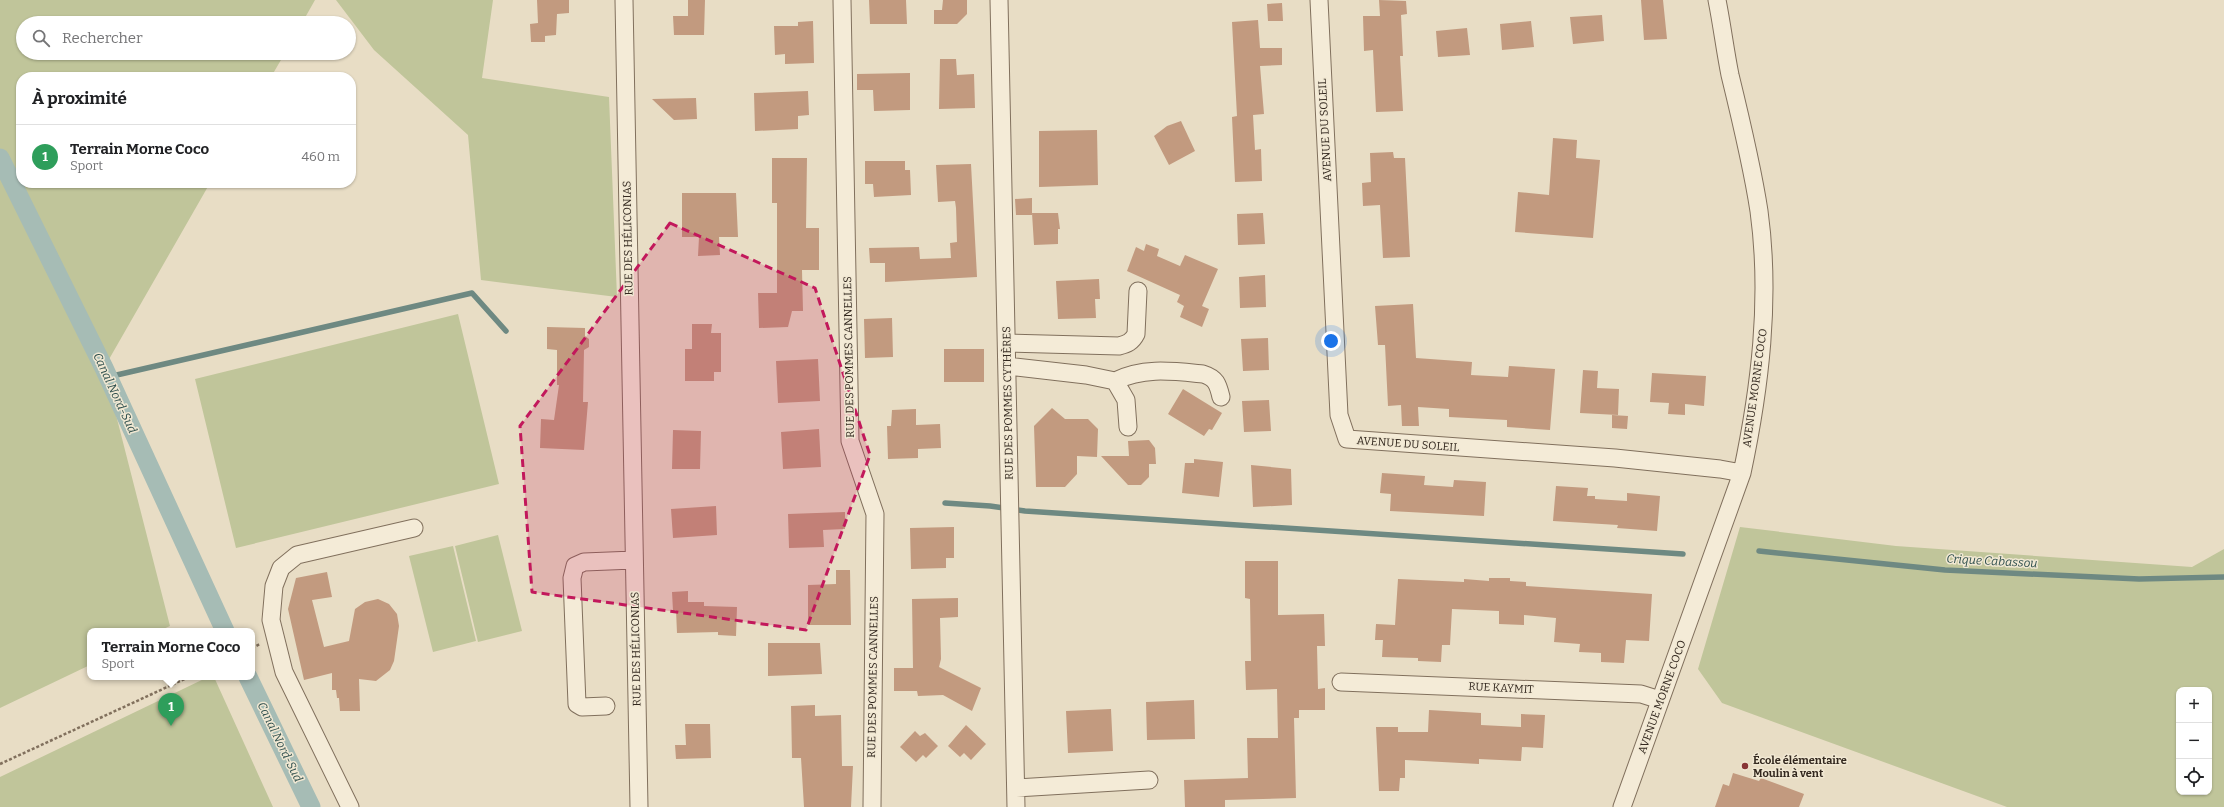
<!DOCTYPE html>
<html lang="fr">
<meta charset="utf-8">
<style>
body{margin:0;font-family:Bitter,serif;background:#f6f6f6;color:#202124}
.controls{position:absolute;right:12px;bottom:12px;display:grid;overflow:hidden;border-radius:8px;box-shadow:0 1px 3px #0004}
.controls button{width:36px;height:36px;display:grid;place-items:center;padding:0;border:0;border-bottom:1px solid #e0e0e0;background:#fff;color:#202124;font:20px sans-serif}
.you{position:absolute;left:1331px;top:341px;width:14px;height:14px;margin:-10px;border:3px solid #fff;border-radius:50%;background:#1a73e8;box-shadow:0 0 0 6px #1a73e833}
.badge{display:grid;place-items:center;width:26px;height:26px;border-radius:50%;background:#111827;color:#fff;font-size:13px;font-weight:700}
.pin{position:absolute;translate:-50% -33px;filter:drop-shadow(0 1px 2px #0008)}
.pin::after{content:'';position:absolute;top:21px;width:14px;height:12px;background:inherit;clip-path:polygon(0 0,100% 0,50% 100%)}
.popup{position:absolute;left:87px;top:628px;width:168px;height:52px;box-sizing:border-box;display:grid;place-content:center;border-radius:8px;background:#fff;filter:drop-shadow(0 1px 3px #0005);font-size:13px;white-space:nowrap;color:#757577}
.popup b{font-size:15px;color:#202124}
.popup::after{content:'';position:absolute;left:50%;top:100%;margin-left:-8px;border:8px solid transparent;border-top-color:#fff}
.list{margin:0;padding:0;list-style:none}
h2{display:flex;justify-content:space-between;align-items:center;height:52px;margin:0;padding:0 16px;font-size:17px}
h2 small{font-size:13px;font-weight:400;color:#757577}
.list li{display:grid;grid-template-columns:26px 1fr auto;gap:12px;align-items:center;box-sizing:border-box;height:64px;padding:0 16px;border-top:1px solid #e0e0e0}
.list b{display:block;font-size:15px;white-space:nowrap}
.list p{margin:0;font-size:13px;white-space:nowrap;color:#757577}
.list em{font-size:13px;font-style:normal;color:#757577}
.icon{flex:none;width:22px;height:22px;fill:none;stroke:currentColor;stroke-width:2;stroke-linecap:round;stroke-linejoin:round}
.map{position:relative;flex:none;width:2224px;height:807px;overflow:hidden}
.search{position:absolute;background:#fff;box-shadow:0 1px 3px #0004;left:16px;top:16px;width:340px;height:44px;display:flex;align-items:center;gap:10px;box-sizing:border-box;padding:0 14px;border-radius:22px;color:#757577;font-size:15px}
.panel{position:absolute;background:#fff;box-shadow:0 1px 3px #0004;left:16px;top:72px;width:340px;height:116px;border-radius:16px}
.map>svg:first-child{display:block}
.green{fill:#c0c59a;fill-rule:evenodd}
.lines{fill:none;stroke-linecap:round;stroke-linejoin:round}
.stream{stroke:#6e8982;stroke-width:5.5}
.canal{stroke:#a6bcb5;stroke-width:19}
.building{fill:#c29a7f}
.minor-casing{stroke:#81705d;stroke-width:19}
.path{stroke:#81705d;stroke-width:2.5;stroke-dasharray:3 2;stroke-linecap:butt}
.minor{stroke:#f4ebd7;stroke-width:17}
.marked{fill:#c2185b;fill-opacity:0.2;stroke:#c2185b;stroke-width:3;stroke-dasharray:8 5;stroke-linejoin:round}
.poi-dot{fill:#883536;stroke:#f1e8d3;stroke-width:1.5}
.labels{text-anchor:middle;dominant-baseline:central;stroke-width:3;stroke-linejoin:round;paint-order:stroke}
.street-label{font-size:11px;fill:#33281f;stroke:#f1e8d3}
.poi-label{font-size:11px;font-weight:bold;fill:#33281f;stroke:#f1e8d3;text-anchor:start}
.water-label{font-size:12px;font-style:italic;fill:#30504e;stroke:#f1e8d3}
</style>
<div class="map">
<svg width="2224" height="807" viewBox="0 0 2224 807">
<rect width="100%" height="100%" fill="#e8ddc5"/>
<path class="green" d="M0 0H315L302 23H23V53H285L271 77H21V183H210L104 368 170 626 159 631H90V665L0 708Z
M336 0H493L482 78 609 97 617 297 481 280 468 135 374 50Z
M458 314 499 484 236 548 195 379Z
M1740 527 1896 546 2192 567 2224 549V807H2007L1722 703 1698 669ZM2179 690H2209V792H2179Z
M498 535 522 631 478 642 455 546Z
M453 546 476 641 433 652 409 556Z
M208 677H214L273 807H0V777Z"/>
<g class="lines">
<path class="stream" d="M108 377 472 293 506 331
M945 503 990 506 1025 511 1683 554
M1759 551 1945 570 2139 579 2224 577"/>
<path class="canal" d="M0 158 104 368 225 631
M248 677 311 807"/>
</g>
<path class="building" d="M537 0H569V13L557 14 556 35 545 36V42H531L530 24 538 23Z
M688 0H705L704 35H674L673 16H688Z
M869 0H906L907 24H870Z
M943 0H967V14L957 24H934V10H942Z
M1379 0 1406 1 1407 14 1401 15 1403 56H1400L1403 111 1376 112 1373 50 1364 51 1363 16H1380Z
M1641 0H1663L1667 39 1644 40Z
M1282 3 1283 21H1268L1267 4Z
M1602 15 1604 41 1573 44 1570 17Z
M1258 20 1260 48H1282V65L1260 66 1264 114 1253 115 1255 150 1261 149 1262 181 1235 182 1232 117 1237 116 1232 22Z
M813 21 814 63 785 64V54L775 55 774 26H798V22Z
M1531 21 1534 47 1502 50 1500 24Z
M1467 28 1470 55 1438 57 1436 31Z
M940 59H956L957 75 974 74 975 108 939 109Z
M910 73V110L874 111 873 90H857V74Z
M808 91 809 115 798 116V129L755 131 754 93Z
M696 98 697 119 674 120 652 99Z
M1181 121 1195 151 1169 165 1154 136 1167 126Z
M1097 130 1098 185 1039 187V131Z
M1553 138 1577 140 1576 158 1600 160 1593 238 1515 232 1518 192 1549 195Z
M1393 152 1394 158H1405L1410 257 1383 258 1380 205 1363 206 1362 183 1371 182 1370 153Z
M772 158H807L806 228H819V270H802L803 311H792L788 327 759 328 758 293H777V203H772Z
M865 161H905V170H910L911 195 874 197 873 184H865Z
M971 164 977 277 885 282V263H870L869 248 919 247 920 259 951 258 950 243 957 242 956 208 955 201 938 202 936 165Z
M682 193H736L738 237H719L720 255 698 256 699 237H682Z
M1032 198V215H1016L1015 199Z
M1032 213H1058L1060 229H1058V244L1034 245Z
M1263 213 1265 244 1238 245 1237 214Z
M1146 244 1159 249 1157 256 1180 266 1185 255 1218 269 1202 306 1209 309 1202 327 1180 317 1184 306 1177 302 1180 295 1127 271 1136 247 1144 251Z
M1265 275 1266 307 1240 308 1239 277Z
M1099 279 1100 299H1095L1096 318 1058 319 1056 281Z
M1413 304 1416 358 1472 362 1471 375 1508 377 1509 366 1555 369 1550 430 1507 427V420L1449 417V409L1418 407 1419 426H1402L1401 405 1388 406 1385 345H1378L1375 306Z
M892 318 893 357 865 358 864 319Z
M692 324H712L711 333H721V372H714V381H685V349H692Z
M547 327 585 328V336L589 339V347L584 350 583 402H588L584 450 540 448 541 419 554 420 559 385H557V350L547 349Z
M1268 338 1269 370 1243 371 1241 339Z
M944 349H984V382H944Z
M818 359 820 401 778 403 776 361Z
M1583 370 1598 371 1597 388 1619 389 1618 415 1580 413Z
M1652 373 1706 376 1704 406 1685 404V415L1668 414 1669 403 1650 402Z
M1183 389 1222 413 1212 430 1209 429 1204 436 1168 414Z
M1269 400 1271 431 1244 432 1242 401Z
M1052 408 1065 419H1088L1098 429 1097 457 1077 456V474L1065 487H1036L1034 426Z
M916 409V425L940 424 941 448 918 449V458L888 459 887 426H891L892 410Z
M1612 415 1628 416 1627 429 1612 428Z
M819 429 821 467 783 469 781 432Z
M673 430 701 431 700 469H672Z
M1149 440 1155 448 1156 464H1149V477L1141 485H1128L1101 456H1129L1128 441Z
M1194 459 1223 462 1219 497 1182 493 1185 463H1194Z
M1251 465 1291 469 1292 505 1253 507Z
M1382 473 1425 476 1424 485 1453 487 1454 480 1486 482 1484 516 1390 511 1391 494 1380 493Z
M1556 486 1588 488 1587 496H1595V499L1627 501V493L1660 496 1657 531 1617 528 1618 525 1553 521Z
M716 506 717 535 673 538 671 509Z
M845 512V529L823 530 824 547 789 548 788 514Z
M954 527V558H946V568L911 569 910 528Z
M1245 561H1278V615L1324 614 1325 646H1317L1318 689 1325 688V710H1299V718H1294L1296 798 1225 800V807H1185L1184 780 1248 778 1247 738H1278L1277 689 1246 690 1245 661H1251L1250 599 1245 598Z
M836 570H850L851 625H808V585L836 584Z
M327 572 332 597 312 600 324 647 349 641 355 609 365 602 378 599 389 604 397 614 399 626 394 661 390 670 376 681 359 679 360 711H340L339 698H337L336 690H332V673L304 680 288 609 296 578Z
M1489 578H1510V581L1526 582V586L1652 594 1649 641 1626 640 1624 663 1601 662V653L1579 652 1580 644 1554 642 1556 618 1524 615V625L1499 624V611L1452 609 1450 645H1442L1441 662 1418 661V658L1382 657 1383 640H1375L1376 624 1395 625 1398 579 1464 582V579L1489 581Z
M688 591V602H704V606L737 607 736 636 718 635V632L677 633 676 610 673 611 672 592Z
M958 598V617L940 618 941 659 939 667 981 688 972 711 943 695 918 696 917 691H894V668H913L912 599Z
M768 643H820L822 674 768 676Z
M1194 700 1195 739 1147 740 1146 702Z
M815 705V716L841 715 842 766H853L851 807H804L801 758H792L791 706Z
M1111 709 1113 751 1068 753 1066 711Z
M1429 710 1481 713V725L1521 727V714L1545 715 1543 748 1522 747 1521 761 1479 759V764L1405 760V778H1400L1399 791H1379L1376 727H1398V732H1428Z
M685 724H710L711 758 676 759 675 745H686Z
M966 725 986 744 971 760 964 753 960 757 948 746Z
M915 731 920 736 925 733 938 746 926 758 923 755 916 762 900 747Z
M1733 773 1759 781 1761 778 1804 794 1799 807H1715L1723 784 1729 786Z"/>
<g class="lines">
<g class="minor-casing">
<path id="minor" d="M624 0 639 807
M842 0 850 441 875 514 872 807
M999 0 1016 807
M1319 0 1339 415 1347 439 1615 458 1720 469 1742 473
M1007 343 1119 346C1127 344 1132 342 1136 334L1138 291
M1007 366 1086 375 1115 381 1126 400 1128 427
M1115 381C1143 367 1172 371 1203 374 1216 378 1218 384 1221 397
M1341 682 1641 694 1660 700
M606 706 582 707 577 704 572 578 575 566 584 562 634 560
M1016 788 1149 780
M350 807 284 672 271 620 274 586 281 568 297 555 414 528
M1622 807 1742 473C1760 388 1771 299 1759 211 1752 165 1741 120 1730 75 1725 50 1722 25 1717 0"/>
</g>
<path class="path" d="M252 648 260 644
M0 764 189 677"/>
<use href="#minor" class="minor"/>
</g>
<path class="marked" d="M670 223 815 288 870 455 806 630 532 592 520 426Z"/>
<circle class="poi-dot" cx="1745" cy="766" r="4"/>
<g class="labels">
<g class="street-label">
<text transform="translate(1325 130) rotate(-93)">AVENUE DU SOLEIL</text>
<text transform="translate(628 238) rotate(-91)">RUE DES HÉLICONIAS</text>
<text transform="translate(849 357) rotate(-91)">RUE DES POMMES CANNELLES</text>
<text transform="translate(1755 388) rotate(-82)">AVENUE MORNE COCO</text>
<text transform="translate(1008 403) rotate(-91)">RUE DES POMMES CYTHÈRES</text>
<text transform="translate(1408 444) rotate(4)">AVENUE DU SOLEIL</text>
<text transform="translate(636 649) rotate(-91)">RUE DES HÉLICONIAS</text>
<text transform="translate(873 677) rotate(-89)">RUE DES POMMES CANNELLES</text>
<text transform="translate(1501 688) rotate(3)">RUE KAYMIT</text>
<text transform="translate(1662 697) rotate(-70)">AVENUE MORNE COCO</text>
</g>
<g class="poi-label">
<text x="1753" y="760">École élémentaire<tspan x="1753" dy="13">Moulin à vent</tspan></text>
</g>
<g class="water-label">
<text transform="translate(115 393) rotate(65)">Canal Nord-Sud</text>
<text transform="translate(1992 561) rotate(3)">Crique Cabassou</text>
<text transform="translate(280 742) rotate(64)">Canal Nord-Sud</text>
</g>
</g>
</svg>
<div class="controls">
<button>+</button>
<button>−</button>
<button><svg class="icon" aria-label="locate" viewBox="0 0 24 24"><circle cx="12" cy="12" r="6"/><path d="M12 2v4M12 18v4M2 12h4M18 12h4"/></svg></button>
</div>
<div class="you"></div>
<div class="pin badge" style="left:171px;top:726px;background:#2e9e5b">1</div>
<div class="popup"><b>Terrain Morne Coco</b>Sport</div>
<div class="search"><svg class="icon" aria-label="search" viewBox="0 0 24 24"><circle cx="10" cy="10" r="6"/><path d="M15 15l6 6"/></svg>Rechercher</div>
<section class="panel">
<h2>À proximité<small></small></h2>
<ul class="list">
<li><span class="badge" style="background:#2e9e5b">1</span><div><b>Terrain Morne Coco</b><p>Sport</p></div><em>460 m</em></li>
</ul>
</section>
</div>
